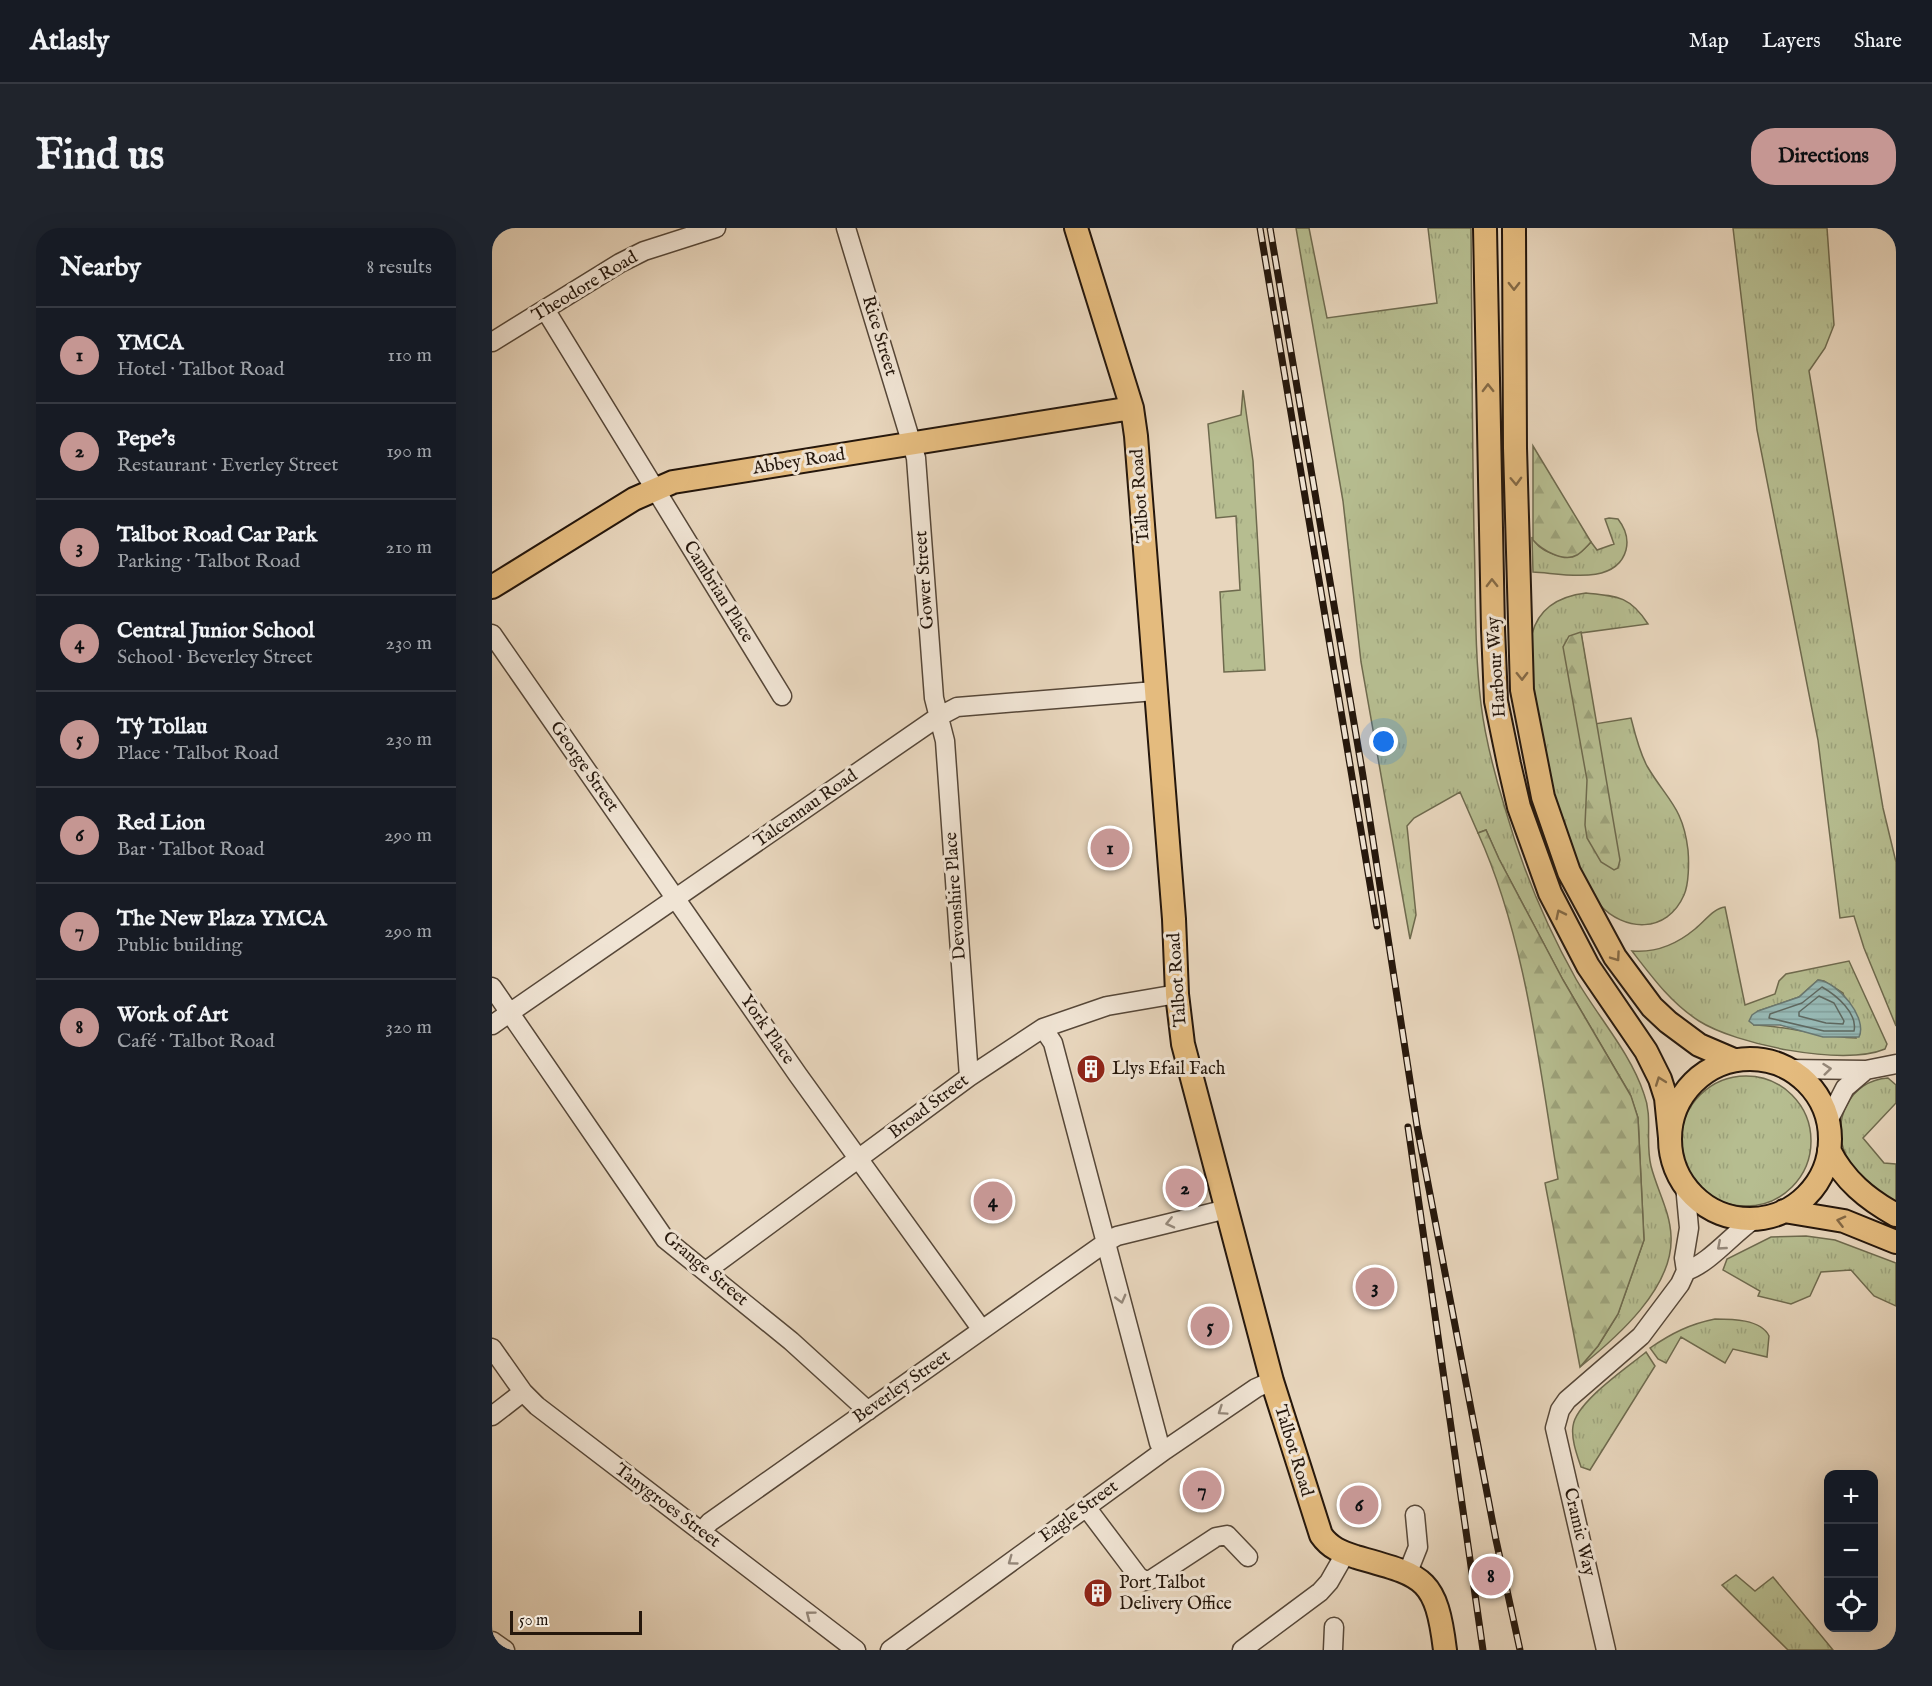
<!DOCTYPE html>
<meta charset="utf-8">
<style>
body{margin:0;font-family:"IM FELL English",serif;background:#20242c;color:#f1f3f6}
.controls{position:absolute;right:18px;bottom:18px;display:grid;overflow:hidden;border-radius:12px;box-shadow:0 6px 24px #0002}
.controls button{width:54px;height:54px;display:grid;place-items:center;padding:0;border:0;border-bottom:2px solid #363941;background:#171b24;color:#f1f3f6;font:30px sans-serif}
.scale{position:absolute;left:18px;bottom:15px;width:132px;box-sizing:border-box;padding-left:6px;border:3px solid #25170c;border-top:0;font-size:16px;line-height:21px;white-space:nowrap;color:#25170c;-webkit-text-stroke:4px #f0e4d4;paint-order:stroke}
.you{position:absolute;left:892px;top:514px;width:21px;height:21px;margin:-15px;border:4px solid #fff;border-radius:50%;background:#1a73e8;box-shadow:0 0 0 9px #1a73e833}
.badge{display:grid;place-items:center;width:39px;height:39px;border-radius:50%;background:#c59692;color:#111;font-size:20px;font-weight:700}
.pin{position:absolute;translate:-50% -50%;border:3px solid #fff;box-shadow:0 2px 6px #0006}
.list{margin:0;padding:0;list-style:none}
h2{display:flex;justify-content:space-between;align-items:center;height:78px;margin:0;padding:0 24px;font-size:26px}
h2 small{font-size:20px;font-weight:400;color:#9ea1a6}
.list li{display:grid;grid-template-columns:39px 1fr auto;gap:18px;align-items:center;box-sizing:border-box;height:96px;padding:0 24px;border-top:2px solid #363941}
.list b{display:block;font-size:22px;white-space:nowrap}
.list p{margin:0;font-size:20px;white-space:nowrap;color:#9ea1a6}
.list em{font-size:20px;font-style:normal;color:#9ea1a6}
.icon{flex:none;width:33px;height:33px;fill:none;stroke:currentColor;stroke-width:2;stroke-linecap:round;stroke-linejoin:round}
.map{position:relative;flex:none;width:1404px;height:1422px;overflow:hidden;border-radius:24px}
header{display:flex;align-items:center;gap:36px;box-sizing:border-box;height:84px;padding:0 30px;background:#171b24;border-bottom:2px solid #363941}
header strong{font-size:28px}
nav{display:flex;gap:33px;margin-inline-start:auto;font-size:21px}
.intro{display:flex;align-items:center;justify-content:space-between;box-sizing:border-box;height:144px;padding:0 36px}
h1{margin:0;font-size:42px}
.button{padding:15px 27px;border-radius:24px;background:#c59692;color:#111;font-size:21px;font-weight:700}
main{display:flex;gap:36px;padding:0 36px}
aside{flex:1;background:#171b24;border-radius:24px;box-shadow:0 6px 24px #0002}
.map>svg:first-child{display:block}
.grass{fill:url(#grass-tufts);stroke:#6e6a4e;stroke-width:1.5;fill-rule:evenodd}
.forest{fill:url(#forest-firs);stroke:#6e6a4e;stroke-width:1.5}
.water{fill:url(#water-rules);stroke:#697871;stroke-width:1.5}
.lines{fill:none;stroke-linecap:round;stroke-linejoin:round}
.shore{stroke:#5e6860;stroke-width:1.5}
.minor-casing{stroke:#564738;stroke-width:21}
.major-casing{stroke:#25170c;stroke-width:26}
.minor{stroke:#f0e4d4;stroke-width:18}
.major{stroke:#e4bb7e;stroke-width:22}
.rail-casing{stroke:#25170c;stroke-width:7}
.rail{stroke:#f0e4d4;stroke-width:4.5;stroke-dasharray:14;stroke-linecap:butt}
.oneway{stroke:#846945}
.oneway2{stroke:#95887a}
.labels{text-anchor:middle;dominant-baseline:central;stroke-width:6;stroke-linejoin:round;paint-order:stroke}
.street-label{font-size:18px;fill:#25170c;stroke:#f0e4d4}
.poi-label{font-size:18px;fill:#25170c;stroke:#f0e4d4;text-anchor:start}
</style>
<header>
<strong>Atlasly</strong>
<nav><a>Map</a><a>Layers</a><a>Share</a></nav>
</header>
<div class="intro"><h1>Find us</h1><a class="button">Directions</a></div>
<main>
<aside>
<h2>Nearby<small>8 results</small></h2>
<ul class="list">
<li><span class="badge">1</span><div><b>YMCA</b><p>Hotel · Talbot Road</p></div><em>110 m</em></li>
<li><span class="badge">2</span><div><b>Pepe's</b><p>Restaurant · Everley Street</p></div><em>190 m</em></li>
<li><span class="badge">3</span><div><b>Talbot Road Car Park</b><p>Parking · Talbot Road</p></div><em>210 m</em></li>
<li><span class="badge">4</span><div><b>Central Junior School</b><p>School · Beverley Street</p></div><em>230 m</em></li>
<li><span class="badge">5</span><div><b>Tŷ Tollau</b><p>Place · Talbot Road</p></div><em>230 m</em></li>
<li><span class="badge">6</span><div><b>Red Lion</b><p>Bar · Talbot Road</p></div><em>290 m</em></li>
<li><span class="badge">7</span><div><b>The New Plaza YMCA</b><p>Public building</p></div><em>290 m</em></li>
<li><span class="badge">8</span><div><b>Work of Art</b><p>Café · Talbot Road</p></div><em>320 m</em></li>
</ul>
</aside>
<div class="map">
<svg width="1404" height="1422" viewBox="0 0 1404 1422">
<defs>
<pattern id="grass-tufts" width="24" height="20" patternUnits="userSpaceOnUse" patternTransform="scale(1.5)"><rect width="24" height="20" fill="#b6bd90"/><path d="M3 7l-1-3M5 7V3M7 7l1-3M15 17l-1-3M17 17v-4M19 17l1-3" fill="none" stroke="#9ca27b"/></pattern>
<pattern id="forest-firs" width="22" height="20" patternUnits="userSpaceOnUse" patternTransform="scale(1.5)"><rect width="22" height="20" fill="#b6bd90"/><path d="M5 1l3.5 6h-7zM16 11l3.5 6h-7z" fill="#9ca27b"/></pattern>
<pattern id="water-rules" width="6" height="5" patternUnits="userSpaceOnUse" patternTransform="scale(1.5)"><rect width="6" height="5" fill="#97b9b5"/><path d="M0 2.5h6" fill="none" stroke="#829e9a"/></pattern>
</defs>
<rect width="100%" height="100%" fill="#e8d6bd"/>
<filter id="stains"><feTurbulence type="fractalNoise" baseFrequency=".00333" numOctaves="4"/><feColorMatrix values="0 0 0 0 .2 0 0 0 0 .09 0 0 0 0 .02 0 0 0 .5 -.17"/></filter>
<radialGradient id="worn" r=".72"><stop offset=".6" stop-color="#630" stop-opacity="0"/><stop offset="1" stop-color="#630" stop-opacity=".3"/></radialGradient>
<path class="grass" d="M804 0H817L835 90 945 75 936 0H979C980 102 980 203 982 305 984 361 982 419 989 476 993 509 1002 544 1012 577 1029 637 1053 696 1084 751 1106 789 1138 824 1152 866 1161 889 1153 914 1159 938 1165 962 1178 983 1179 1008 1182 1060 1124 1110 1088 1139L1106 1118 1126 1086 1152 1012 1146 890 1138 866 1071 752 1007 631 994 602 986 605 968 564 922 590 915 598 924 687 918 711 869 434 851 273Z
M1241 0H1335L1342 97 1333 120 1317 143 1391 580 1404 634V798L1372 720 1362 688 1348 690 1326 512 1265 202Z
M751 162 761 233 773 442 732 444 728 364 748 362 744 288 724 290 716 196 749 187Z
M1117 290 1126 291C1133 300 1137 310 1134 322 1124 359 1068 345 1041 344L1040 309C1046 323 1069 332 1084 327 1089 325 1095 318 1099 314L1105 322 1122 316 1113 291Z
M1094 365C1125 368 1138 368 1156 396L1089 405 1103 496 1139 490C1143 506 1147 523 1155 538 1175 572 1191 579 1196 622 1197 634 1197 656 1192 667 1175 706 1132 704 1107 676 1072 636 1026 457 1040 406 1047 379 1069 368 1094 365Z
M1233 679 1253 777 1283 766 1287 753 1294 746 1357 733 1395 816 1393 821C1351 839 1243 816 1207 793 1179 775 1160 749 1140 723 1163 725 1185 716 1203 701 1212 694 1222 680 1233 679ZM1326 752 1332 753 1351 765 1364 810C1329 809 1297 798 1262 797L1266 783 1307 769Z
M1189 913a65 65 0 1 1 130 0a65 65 0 1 1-130 0Z
M1396 850 1404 857V875L1371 910 1392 935 1404 936V976C1384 964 1365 948 1354 927 1338 894 1358 852 1396 850Z
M1314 1008 1343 1012 1404 1035V1078L1382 1068 1359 1042 1329 1044 1318 1068 1299 1076 1266 1068 1268 1063 1231 1042 1235 1031 1279 1009Z
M1223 1091C1239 1091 1269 1091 1277 1108L1275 1129 1241 1121 1233 1135 1189 1109 1174 1135 1166 1131 1158 1120C1180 1105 1198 1096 1223 1091Z
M1154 1124 1163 1138 1098 1242 1089 1239C1085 1227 1079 1211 1081 1198 1084 1174 1135 1140 1154 1124Z
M1244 1347 1263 1363 1281 1349 1341 1422H1296L1230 1357Z"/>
<path class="forest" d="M1041 218 1099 314C1095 318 1090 324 1085 327 1072 335 1050 322 1041 312Z
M1089 404 1128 632 1126 640 1122 642 1109 634 1095 610 1093 597 1095 552 1071 419 1077 408Z
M994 602 1007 631 1071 752 1139 868 1146 890 1152 1012 1126 1086 1106 1118 1088 1139 1053 955 1066 951C1047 837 1034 711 986 605Z"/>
<path class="water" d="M1326 752C1346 754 1376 790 1367 809H1331L1288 797H1262L1257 793 1260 787 1266 783 1307 769Z"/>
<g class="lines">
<path class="shore" d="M1330 759C1344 767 1366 785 1362 803H1332L1277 790 1278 786 1310 775Z
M1327 768 1342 775 1352 793 1351 796 1334 795 1307 788V784Z"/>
<g class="minor-casing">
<path id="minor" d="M354 0 424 230 442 470 453 513 477 849
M54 83 290 468
M0 114 128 35 152 23 224 0
M0 406 306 847 490 1102
M0 759 173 1011 299 1113 376 1183
M0 797 446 489 465 479 663 463
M551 800 561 815 667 1215 673 1222
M1296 841 1374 842 1404 836
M1336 893 1353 860 1374 842
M214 1043 477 849 551 800 615 778 685 766
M1194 1043C1218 1035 1241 1005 1264 990
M0 1120 31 1164 45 1178 364 1422
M0 1188 31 1164
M594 1279 646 1348 653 1353 660 1351 724 1309 735 1307 756 1329
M209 1304 218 1294 613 1015 625 1008 735 981
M916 1344 926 1319 923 1287
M0 1413 13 1422
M398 1422 673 1222 764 1160 780 1153
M750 1422 828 1364 837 1354 853 1326
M841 1422 842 1399
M1114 1422 1063 1200 1068 1182 1075 1172 1149 1108 1188 1056 1194 1043 1192 1030 1197 1000 1193 957"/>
</g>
<g class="major-casing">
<path id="major" d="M584 0 640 180 644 208 682 691 685 766 691 816 780 1153 829 1307C838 1320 849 1324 864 1329 931 1348 944 1348 953 1422
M993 0 1001 401 1004 473 1017 536 1027 579 1058 665 1096 738 1154 823 1168 851 1174 870 1178 910
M1022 0 1023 220 1030 462 1051 569 1077 644 1123 729 1160 779 1176 794 1207 817 1242 832
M0 359 142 271 181 254 640 180
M1178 911a80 80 0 1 1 160 0a80 80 0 1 1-160 0Z
M1337 922C1352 952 1375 971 1404 987
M1292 983 1352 993 1404 1014"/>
</g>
<use href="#minor" class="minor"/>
<use href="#major" class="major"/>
<g class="rail-casing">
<path id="rail" d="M768 0 885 698
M778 0 871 548 925 898 1004 1312 1028 1422
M916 899 991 1422"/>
</g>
<use href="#rail" class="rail"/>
</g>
<defs><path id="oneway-chevron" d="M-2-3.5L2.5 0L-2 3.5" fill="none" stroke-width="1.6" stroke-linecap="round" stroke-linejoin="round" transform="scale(1.5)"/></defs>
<g class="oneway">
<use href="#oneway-chevron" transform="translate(1022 58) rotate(90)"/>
<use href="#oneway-chevron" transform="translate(996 160) rotate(-91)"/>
<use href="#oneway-chevron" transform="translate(1024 253) rotate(88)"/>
<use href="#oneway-chevron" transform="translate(1000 355) rotate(-91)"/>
<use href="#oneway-chevron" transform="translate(1030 448) rotate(89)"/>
<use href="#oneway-chevron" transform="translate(1068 686) rotate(-116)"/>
<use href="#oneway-chevron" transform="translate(1124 729) rotate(55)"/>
<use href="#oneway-chevron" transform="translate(1168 853) rotate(-110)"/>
<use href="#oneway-chevron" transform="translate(1349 993) rotate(-166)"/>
</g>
<g class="oneway2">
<use href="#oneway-chevron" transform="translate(1335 841) rotate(-6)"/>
<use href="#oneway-chevron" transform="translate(678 995) rotate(167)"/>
<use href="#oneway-chevron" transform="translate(1229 1018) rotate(139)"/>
<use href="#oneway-chevron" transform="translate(629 1071) rotate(75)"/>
<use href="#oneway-chevron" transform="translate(730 1183) rotate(146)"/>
<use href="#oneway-chevron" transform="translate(520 1333) rotate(144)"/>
<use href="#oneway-chevron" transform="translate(318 1387) rotate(-143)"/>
</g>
<defs>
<g id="building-disc" transform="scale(1.5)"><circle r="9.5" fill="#8f2418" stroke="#f0e4d4"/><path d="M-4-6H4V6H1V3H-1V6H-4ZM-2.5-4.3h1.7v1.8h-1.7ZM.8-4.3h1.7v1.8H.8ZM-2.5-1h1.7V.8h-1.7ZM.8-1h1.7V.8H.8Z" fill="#fff"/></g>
</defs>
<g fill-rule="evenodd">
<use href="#building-disc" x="599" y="841"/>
<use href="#building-disc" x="606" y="1365"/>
</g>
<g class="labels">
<g class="street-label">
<text transform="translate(93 59) rotate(-31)">Theodore Road</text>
<text transform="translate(387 108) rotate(73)">Rice Street</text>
<text transform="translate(307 234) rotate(-9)">Abbey Road</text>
<text transform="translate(649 268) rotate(-94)">Talbot Road</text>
<text transform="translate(433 352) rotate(-94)">Gower Street</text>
<text transform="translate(226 364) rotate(58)">Cambrian Place</text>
<text transform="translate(1005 439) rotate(-94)">Harbour Way</text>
<text transform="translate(92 539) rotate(55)">George Street</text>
<text transform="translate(314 581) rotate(-35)">Talcennau Road</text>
<text transform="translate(464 668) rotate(-94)">Devonshire Place</text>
<text transform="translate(686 752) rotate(-94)">Talbot Road</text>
<text transform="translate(275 802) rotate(55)">York Place</text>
<text transform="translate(437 879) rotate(-37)">Broad Street</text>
<text transform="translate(213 1041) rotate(40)">Grange Street</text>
<text transform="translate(410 1159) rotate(-35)">Beverley Street</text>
<text transform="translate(801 1223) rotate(73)">Talbot Road</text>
<text transform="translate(175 1278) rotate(37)">Tanygroes Street</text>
<text transform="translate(587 1284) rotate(-36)">Eagle Street</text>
<text transform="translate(1087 1304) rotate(77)">Cramic Way</text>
</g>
<g class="poi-label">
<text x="620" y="841">Llys Efail Fach</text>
<text x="627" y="1355">Port Talbot<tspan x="627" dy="21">Delivery Office</tspan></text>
</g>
</g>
<rect width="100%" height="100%" filter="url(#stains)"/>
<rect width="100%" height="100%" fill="url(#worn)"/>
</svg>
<div class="controls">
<button>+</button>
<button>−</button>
<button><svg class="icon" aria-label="locate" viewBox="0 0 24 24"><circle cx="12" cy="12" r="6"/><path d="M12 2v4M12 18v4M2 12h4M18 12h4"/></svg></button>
</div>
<div class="scale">50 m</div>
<div class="you"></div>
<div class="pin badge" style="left:618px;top:620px">1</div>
<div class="pin badge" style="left:693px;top:960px">2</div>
<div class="pin badge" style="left:883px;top:1059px">3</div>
<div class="pin badge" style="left:501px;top:973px">4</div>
<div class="pin badge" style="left:718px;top:1098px">5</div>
<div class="pin badge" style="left:867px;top:1277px">6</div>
<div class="pin badge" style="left:710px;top:1262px">7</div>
<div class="pin badge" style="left:999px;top:1348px">8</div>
</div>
</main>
